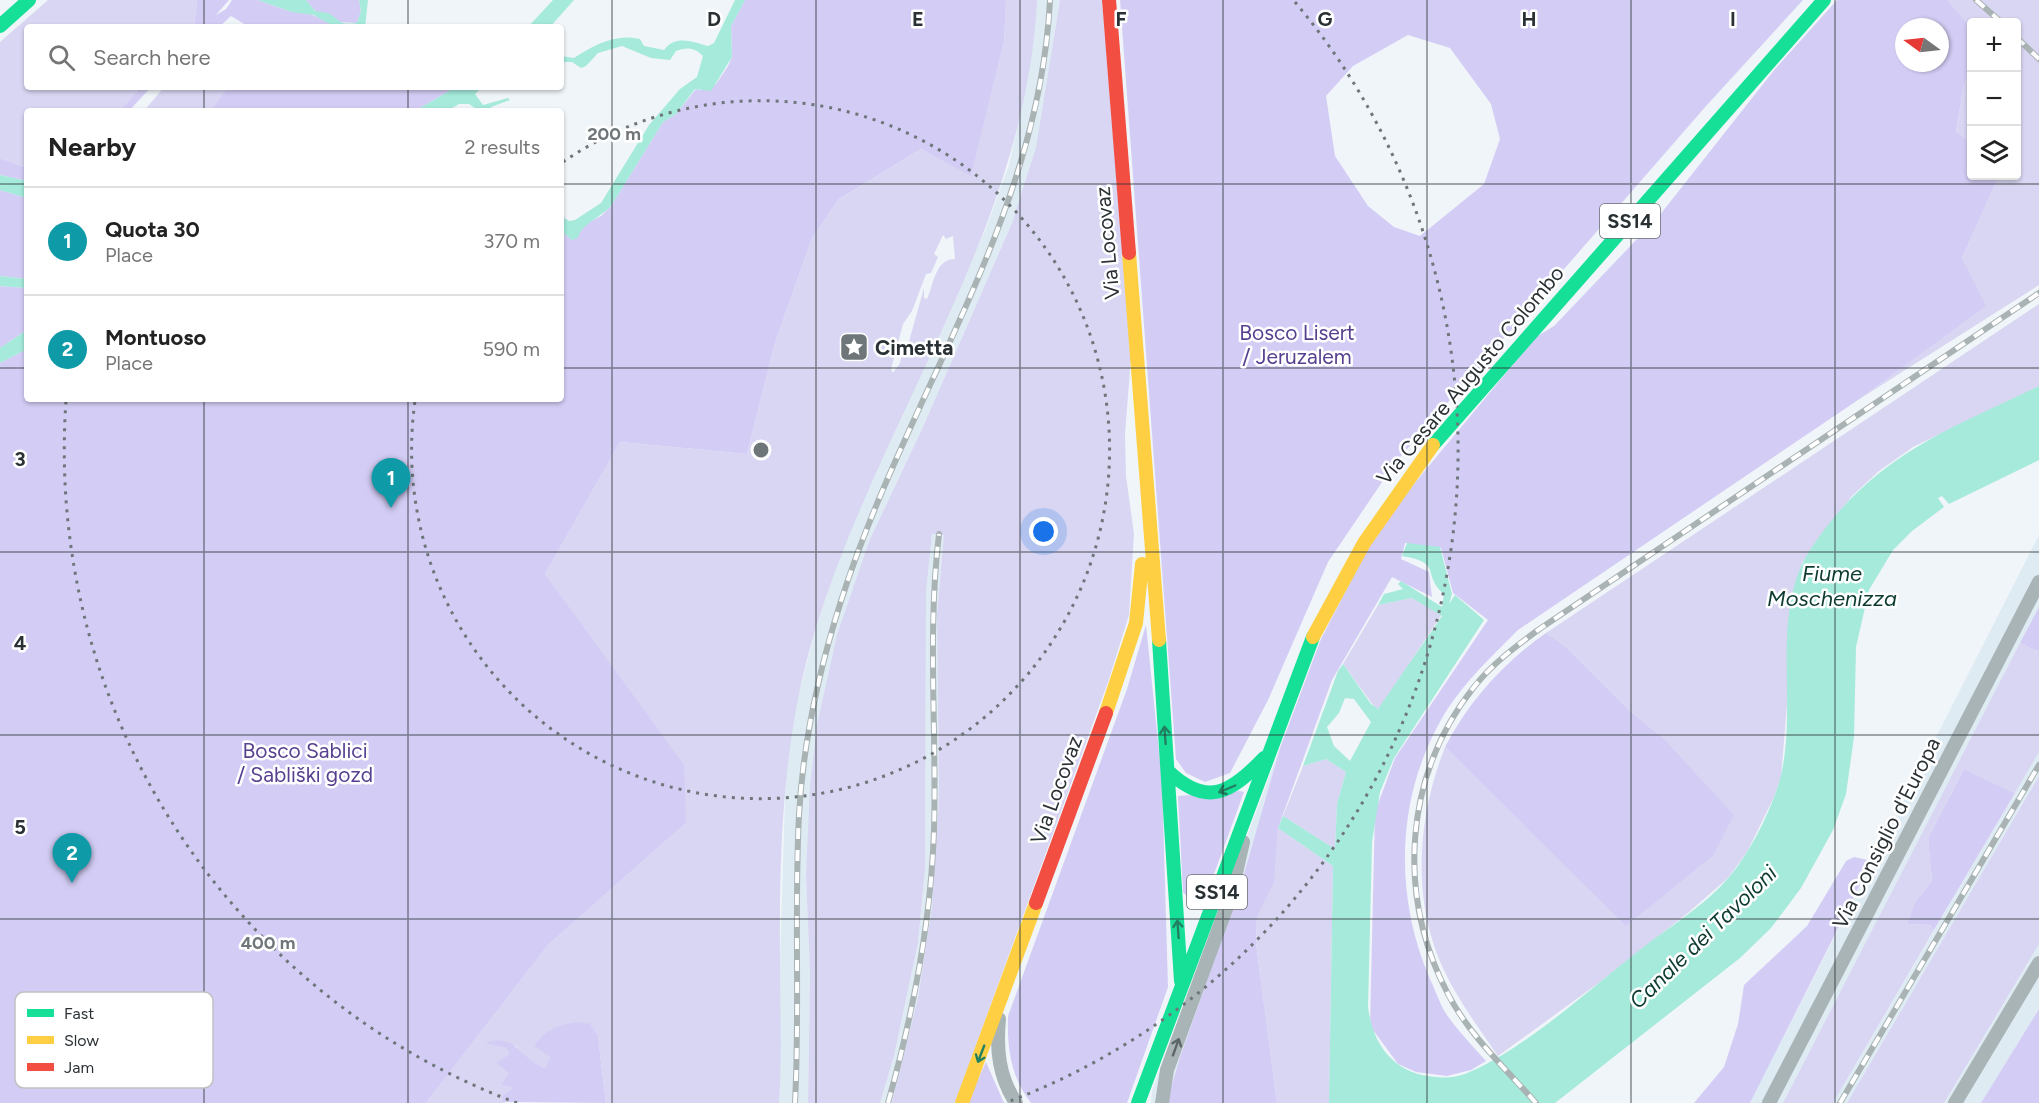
<!DOCTYPE html>
<meta charset="utf-8">
<style>
body{margin:0;font-family:Figtree,sans-serif;background:#f6f6f6;color:#222}
.controls{position:absolute;right:18px;top:18px;display:grid;overflow:hidden;border-radius:6px;box-shadow:0 2px 4px #0004}
.controls button{width:54px;height:54px;display:grid;place-items:center;padding:0;border:0;border-bottom:2px solid #e0e0e0;background:#fff;color:#222;font:30px sans-serif}
.compass{position:absolute;left:1895px;top:18px;width:54px;height:54px;border-radius:50%;background:#fff;box-shadow:0 2px 4px #0004;rotate:285deg}
.you{position:absolute;left:1044px;top:532px;width:21px;height:21px;margin:-15px;border:4px solid #fff;border-radius:50%;background:#1a73e8;box-shadow:0 0 0 9px #1a73e833}
.badge{display:grid;place-items:center;width:39px;height:39px;border-radius:50%;background:#2563eb;color:#fff;font-size:20px;font-weight:700}
.pin{position:absolute;translate:-50% -50px;filter:drop-shadow(0 2px 3px #0008)}
.pin::after{content:'';position:absolute;top:32px;width:21px;height:18px;background:inherit;clip-path:polygon(0 0,100% 0,50% 100%)}
.list{margin:0;padding:0;list-style:none}
h2{display:flex;justify-content:space-between;align-items:center;height:78px;margin:0;padding:0 24px;font-size:26px}
h2 small{font-size:20px;font-weight:400;color:#767676}
.list li{display:grid;grid-template-columns:39px 1fr auto;gap:18px;align-items:center;box-sizing:border-box;height:108px;padding:0 24px;border-top:2px solid #e0e0e0}
.list b{display:block;font-size:22px;white-space:nowrap}
.list p{margin:0;font-size:20px;white-space:nowrap;color:#767676}
.list em{font-size:20px;font-style:normal;color:#767676}
.icon{flex:none;width:33px;height:33px;fill:none;stroke:currentColor;stroke-width:2;stroke-linecap:round;stroke-linejoin:round}
.map{position:relative;flex:none;width:2039px;height:1103px;overflow:hidden}
.search{position:absolute;background:#fff;box-shadow:0 2px 4px #0004;left:24px;top:24px;width:540px;height:66px;display:flex;align-items:center;gap:15px;box-sizing:border-box;padding:0 21px;border-radius:6px;color:#767676;font-size:22px}
.panel{position:absolute;background:#fff;box-shadow:0 2px 4px #0004;left:24px;top:108px;width:540px;height:294px;border-radius:6px}
.map>svg:first-child{display:block}
.built{fill:#deebf3}
.green{fill:#d8d6f2;fill-rule:evenodd}
.forest{fill:#d3cdf5;fill-rule:evenodd}
.water{fill:#a5eadb;fill-rule:evenodd}
.lines{fill:none;stroke-linecap:round;stroke-linejoin:round}
.street{stroke:#a9b4b7;stroke-width:14}
.fast{stroke:#16e098;stroke-width:14}
.slow{stroke:#ffcf43;stroke-width:14}
.jam{stroke:#f24e42;stroke-width:14}
.rail-casing{stroke:#aab3b4;stroke-width:6}
.rail{stroke:#fff;stroke-width:4;stroke-dasharray:11;stroke-linecap:butt}
.oneway{stroke:#218062}
.oneway2{stroke:#5d6569}
.grid{fill:none;stroke:#2a3135;stroke-width:1.5;stroke-opacity:0.55}
.ring{fill:none;stroke:#6f767a;stroke-width:3;stroke-dasharray:3 6}
.labels{text-anchor:middle;dominant-baseline:central;stroke-width:5;stroke-linejoin:round;paint-order:stroke}
.shield{fill:#fff;stroke:#6a6f72;stroke-width:1.5}
.shield-label{font-size:20px;font-weight:bold;fill:#2a3135}
.street-label{font-size:21px;fill:#2a3135;stroke:#fff}
.park-label{font-size:21px;fill:#574090;stroke:#fff}
.poi-label{font-size:21px;font-weight:bold;fill:#2a3135;stroke:#fff;text-anchor:start}
.water-label{font-size:22px;font-style:italic;fill:#0d3b32;stroke:#fff}
.key{fill:#fff;stroke:#bfc1c2;stroke-width:1.5}
.key-label{font-size:16px;fill:#2a3135}
.grid-label{font-size:20px;text-anchor:middle;font-weight:bold;fill:#2a3135;stroke:#fff;stroke-width:5;stroke-linejoin:round;paint-order:stroke}
.centre{fill:#6f767a;stroke:#fff;stroke-width:3}
.ring-label{font-size:18px;text-anchor:middle;font-weight:bold;fill:#6f767a;stroke:#fff;stroke-width:5;stroke-linejoin:round;paint-order:stroke}
</style>
<div class="map">
<svg width="2039" height="1103" viewBox="0 0 2039 1103">
<rect width="100%" height="100%" fill="#f0f5f9"/>
<path class="built" d="M1037 0H1060L1036 147 1012 223 923 427 870 539 817 725 806 875 810 974 808 1103H779L780 960 786 769 795 709 815 632 833 573 873 477 954 303 986 228 1009 165 1028 79Z
M932 533 944 535 937 613 939 798 932 907 918 998 904 1062 892 1103H880L894 1056 918 944 925 869 926 592Z
M2039 535V607L1783 1103H1750Z
M1280 748 1239 891 1180 1057 1169 1095V1103H1151L1152 1091Z
M2039 752V776L1847 1103H1833Z
M2039 944V1009L1981 1103H1944Z"/>
<path class="green" d="M48 0H197L194 27H27V87H141L119 111H27V168L0 158V42Z
M1006 0H1037C1026 228 881 415 816 628 782 736 779 852 780 965 780 1011 782 1057 779 1103H606L598 1036 550 1057 545 1068 532 1064 516 1046 486 1042 506 1048 511 1054 509 1073 500 1085 514 1088 502 1096 505 1103H426L548 945 686 823 594 643 545 574 620 442 747 454 775 343 812 238 839 199 921 149 971 175 1004 42ZM943 235 946 239 953 236 955 259C935 259 934 284 927 299L924 298V288L906 352 903 350 900 363 893 373 891 369 903 324 912 311 926 274 931 273 938 257 934 254Z
M1060 0H1102L1131 357 1125 434 1126 476 1134 534 1129 615 1108 682 955 1103H892L918 998 932 907 939 798 937 613 944 535 932 534 926 592 925 869 918 943 894 1056 880 1103H808L810 974 806 875 810 787 817 725 837 635 870 539 923 427 1012 223 1036 147Z
M1947 0H2039V285L1858 400 1985 306 1962 258 1999 176H2016V22H1972L1971 27Z
M1971 69V143L1956 131 1964 84Z
M164 87H228L210 111H144Z
M2039 304V386L1913 447 1879 471 1852 496 1802 563 1787 648V704L1781 777 1774 797 1747 852 1728 878 1689 912 1600 982 1498 1056C1478 1027 1457 999 1442 966 1411 897 1418 816 1445 747L1626 925 1713 856 1663 738 1630 711 1564 645 1546 633Z
M1412 598 1442 614 1380 708 1376 709 1343 664 1378 605Z
M2020 643 2039 652V752L2015 793 1964 769 1928 838 1932 881 1915 902 1907 924 1932 925 1934 930 1833 1103H1783Z
M1326 759 1346 772 1337 804 1335 849 1283 816 1303 766Z
M2039 776V944L1944 1103H1847Z
M1278 828 1333 866 1329 1103H1277L1256 943 1257 918 1273 882Z"/>
<path class="forest" d="M197 0H229L216 15 226 9 232 0H258L292 12H305L325 20 335 27H249L231 16 219 27H194Z
M306 0H359L361 11 357 23 336 22 332 16 315 11Z
M745 0H1006L1004 42 971 176 921 149 839 199 812 238 775 343 747 454 620 442 545 574 684 765 686 823 548 945 426 1103H0V363L27 349V399H561V231L572 240 585 224 601 216 611 206 663 122 676 114 696 89 700 90 716 84 728 66 732 57 731 26Z
M1120 0H1803L1707 105 1395 463 1328 562 1268 700 1230 773 1205 782 1186 773 1176 759ZM1408 35 1450 48 1491 104 1500 139 1484 184 1420 236 1394 227 1368 206 1335 156 1326 96 1353 66Z
M1837 0H1947L1971 27V69L1964 84 1956 131 1971 143 1972 176H1999L1962 258 1986 306 1858 400 1518 630C1491 657 1460 686 1441 720 1396 799 1394 896 1430 979 1435 989 1439 1002 1445 1012 1456 1029 1472 1045 1486 1061L1471 1070 1447 1076 1416 1072 1398 1064 1370 1026 1375 812 1395 758 1488 620 1453 593 1441 548 1405 543 1401 559 1429 572 1432 597 1392 577 1332 680 1278 828 1274 882 1257 918 1256 943 1277 1103H1169V1095L1180 1057 1239 891 1280 748 1321 639 1379 526 1536 337 1554 326 1659 216 1775 69ZM1904 27H1940V63H1904Z
M141 87H151L129 111H119Z
M228 87H456L415 111H210Z
M0 158 27 168V181L0 175Z
M0 190 27 198V279L0 276Z
M0 286 27 288V330L0 348Z
M2039 607V652L2020 643Z
M1146 625 1162 781 1168 987 1127 1103H1031C1011 1077 1007 1049 1008 1016L1127 689Z
M1546 633 1564 645 1630 711 1663 738 1734 815 1713 856 1626 926 1445 747C1469 701 1504 662 1546 633Z
M1964 769 2015 793 1934 930 1931 925 1907 924 1915 902 1932 881 1928 838Z
M1240 791 1244 792 1205 899 1200 902 1188 898 1183 892 1178 796Z
M1854 857 1872 861 1750 1103H1694L1724 1067 1738 1024 1744 985 1807 926 1846 861Z
M2039 1009V1103H1981Z
M577 1022 590 1024 598 1036 606 1103 503 1102 502 1096 513 1088 500 1085 509 1073 496 1063 510 1054 506 1048 485 1043C516 1031 520 1060 545 1068L550 1057 534 1046C545 1030 558 1025 577 1022Z
M986 1062 1004 1103H967Z"/>
<path class="water" d="M258 0H306L315 11C320 12 326 12 330 14 342 22 339 25 357 23L361 11 359 0H368L365 27H335L314 15 292 12Z
M553 0H574L550 27H528Z
M735 0H745L731 26 732 57 711 91 695 89 676 114 663 122 611 206C601 217 580 225 578 238L572 240 561 231V216L569 221 575 220 601 203 649 125 680 89 697 77 703 56C694 47 687 47 676 51L670 60 651 58 622 46 598 53 586 66 581 68 572 62H561V56L574 58C593 45 617 33 640 39L644 46 664 50C676 34 693 42 708 46L714 43Z
M456 87H482L475 94 483 105 508 98 510 100 491 107 489 111H479L469 104H459L447 111H415Z
M0 175 27 181V198L0 190Z
M0 276 27 279V288L0 286Z
M27 330V349L0 363V348Z
M2039 386V460L1949 504 1942 496 1938 498 1944 507 1912 531 1893 550 1869 590 1856 647 1854 737 1846 794 1833 830 1801 888 1771 928 1740 958 1555 1103H1329L1333 866 1278 828 1283 816 1335 849 1337 804 1346 772 1326 759 1303 766 1338 671 1343 664 1371 704 1378 709 1442 616 1412 598 1378 605 1384 594 1403 589 1398 584 1401 581 1442 607 1444 594C1421 574 1444 563 1402 556L1407 543 1440 547 1452 594 1449 604 1455 595 1484 620 1394 758 1380 792 1372 842 1368 1007C1372 1039 1388 1067 1422 1075 1437 1078 1451 1079 1465 1074 1522 1052 1592 987 1641 949 1670 926 1706 905 1730 876 1750 852 1767 818 1777 789 1802 716 1767 616 1810 550 1872 456 1943 432 2039 386ZM1345 698 1354 699 1371 722 1350 761 1334 746 1327 727 1339 713Z"/>
<g class="lines">
<path class="street" d="M999 1019C996 1050 999 1077 1016 1103
M1162 1103 1167 1070 1231 895 1243 842
M1769 1103 2039 582
M1955 1103 2039 963"/>
<path class="fast" d="M0 26 29 0
M1433 445 1824 0
M1159 640 1181 981
M1168 771C1207 808 1231 793 1264 758
M1138 1103 1313 637"/>
<path class="slow" d="M1129 253 1159 640
M1313 637 1364 543 1433 445
M1106 713 1136 623 1142 564
M962 1103 1036 903"/>
<path class="jam" d="M1109 0 1129 253
M1036 903 1106 713"/>
<g class="rail-casing">
<path id="rail" d="M1976 0 2001 22
M2016 37 2039 59
M795 1103C800 1007 794 911 799 815 803 742 819 670 841 601 906 396 1039 221 1050 0
M888 1103C913 1014 931 923 934 830 937 732 927 633 939 534
M1536 1103C1506 1069 1469 1035 1448 994 1396 895 1404 775 1474 687 1492 664 1515 647 1538 630L2039 293
M1840 1103 2039 765"/>
</g>
<use href="#rail" class="rail"/>
</g>
<defs><path id="oneway-shaft" d="M-6 0H5M1.5-3L5.5 0L1.5 3" fill="none" stroke-width="1.6" stroke-linecap="round" stroke-linejoin="round" transform="scale(1.5)"/></defs>
<g class="oneway">
<use href="#oneway-shaft" transform="translate(1165 735) rotate(-94)"/>
<use href="#oneway-shaft" transform="translate(1227 789) rotate(157)"/>
<use href="#oneway-shaft" transform="translate(1178 929) rotate(-94)"/>
<use href="#oneway-shaft" transform="translate(981 1054) rotate(111)"/>
</g>
<use class="oneway2" href="#oneway-shaft" transform="translate(1176 1047) rotate(-70)"/>
<path class="grid" d="M204 0V27M408 0V27M612 0V1103M816 0V1103M1020 0V1103M1223 0V1103M1427 0V1103M1631 0V1103M1835 0V1103M204 87V111M408 87V111M0 184H27M561 184H2039M0 368H27M561 368H2039M204 399V1103M408 399V1103M0 552H2039M0 735H2039M0 919H2039"/>
<g class="ring">
<path d="M563 162A349 349 0 1 1 415 401"/>
<path d="M517 1103A697 697 0 0 1 66 401M1295 2A697 697 0 0 1 1005 1103"/>
</g>
<defs>
<g id="sight-square" transform="scale(1.5)"><rect x="-9" y="-9" width="18" height="18" rx="4" fill="#6f767a" stroke="#fff"/><path d="M0-6L1.8-2.2L6-1.7L2.9 1.2L3.7 5.4L0 3.3L-3.7 5.4L-2.9 1.2L-6-1.7L-1.8-2.2Z" fill="#fff"/></g>
</defs>
<g fill-rule="evenodd">
<use href="#sight-square" x="854" y="347"/>
</g>
<g class="labels">
<g class="shield">
<rect x="1600" y="204" width="60" height="34" rx="4.5"/>
<rect x="1187" y="875" width="60" height="34" rx="4.5"/>
</g>
<g class="shield-label">
<text x="1630" y="221">SS14</text>
<text x="1217" y="892">SS14</text>
</g>
<g class="street-label">
<text transform="translate(1107 243) rotate(-95)">Via Locovaz</text>
<text transform="translate(1470 375) rotate(-50)">Via Cesare Augusto Colombo</text>
<text transform="translate(1056 790) rotate(-70)">Via Locovaz</text>
<text transform="translate(1886 833) rotate(-63)">Via Consiglio d'Europa</text>
</g>
<g class="park-label">
<text x="1297" y="332">Bosco Lisert<tspan x="1297" dy="24">/ Jeruzalem</tspan></text>
<text x="305" y="750">Bosco Sablici<tspan x="305" dy="24">/ Sabliški gozd</tspan></text>
</g>
<g class="poi-label">
<text x="875" y="347">Cimetta</text>
</g>
<g class="water-label">
<text x="1832" y="573">Fiume<tspan x="1832" dy="25">Moschenizza</tspan></text>
<text transform="translate(1703 937) rotate(-44)">Canale dei Tavoloni</text>
</g>
</g>
<rect x="15" y="992" width="198" height="96" rx="9" class="key"/>
<rect x="27" y="1009" width="27" height="8" fill="#16e098"/>
<rect x="27" y="1036" width="27" height="8" fill="#ffcf43"/>
<rect x="27" y="1063" width="27" height="8" fill="#f24e42"/>
<g class="key-label">
<text x="64" y="1019">Fast</text>
<text x="64" y="1046">Slow</text>
<text x="64" y="1073">Jam</text>
</g>
<g class="grid-label">
<text x="714" y="26">D</text>
<text x="918" y="26">E</text>
<text x="1121" y="26">F</text>
<text x="1325" y="26">G</text>
<text x="1529" y="26">H</text>
<text x="1733" y="26">I</text>
<text x="20" y="466">3</text>
<text x="20" y="650">4</text>
<text x="20" y="834">5</text>
</g>
<circle cx="761" cy="450" r="9" class="centre"/>
<g class="ring-label">
<text x="614" y="140">200 m</text>
<text x="268" y="949">400 m</text>
</g>
</svg>
<div class="controls">
<button>+</button>
<button>−</button>
<button><svg class="icon" aria-label="layers" viewBox="0 0 24 24"><path d="M12 4l9 5-9 5-9-5zM3 14l9 5 9-5"/></svg></button>
</div>
<svg class="compass" viewBox="-18 -18 36 36"><path d="M0-13l5 13h-10z" fill="#e53935"/><path d="M0 13l5-13h-10z" fill="#767676"/></svg>
<div class="you"></div>
<div class="pin badge" style="left:391px;top:508px;background:#0f9aa8">1</div>
<div class="pin badge" style="left:72px;top:883px;background:#0f9aa8">2</div>
<div class="search"><svg class="icon" aria-label="search" viewBox="0 0 24 24"><circle cx="10" cy="10" r="6"/><path d="M15 15l6 6"/></svg>Search here</div>
<section class="panel">
<h2>Nearby<small>2 results</small></h2>
<ul class="list">
<li><span class="badge" style="background:#0f9aa8">1</span><div><b>Quota 30</b><p>Place</p></div><em>370 m</em></li>
<li><span class="badge" style="background:#0f9aa8">2</span><div><b>Montuoso</b><p>Place</p></div><em>590 m</em></li>
</ul>
</section>
</div>
